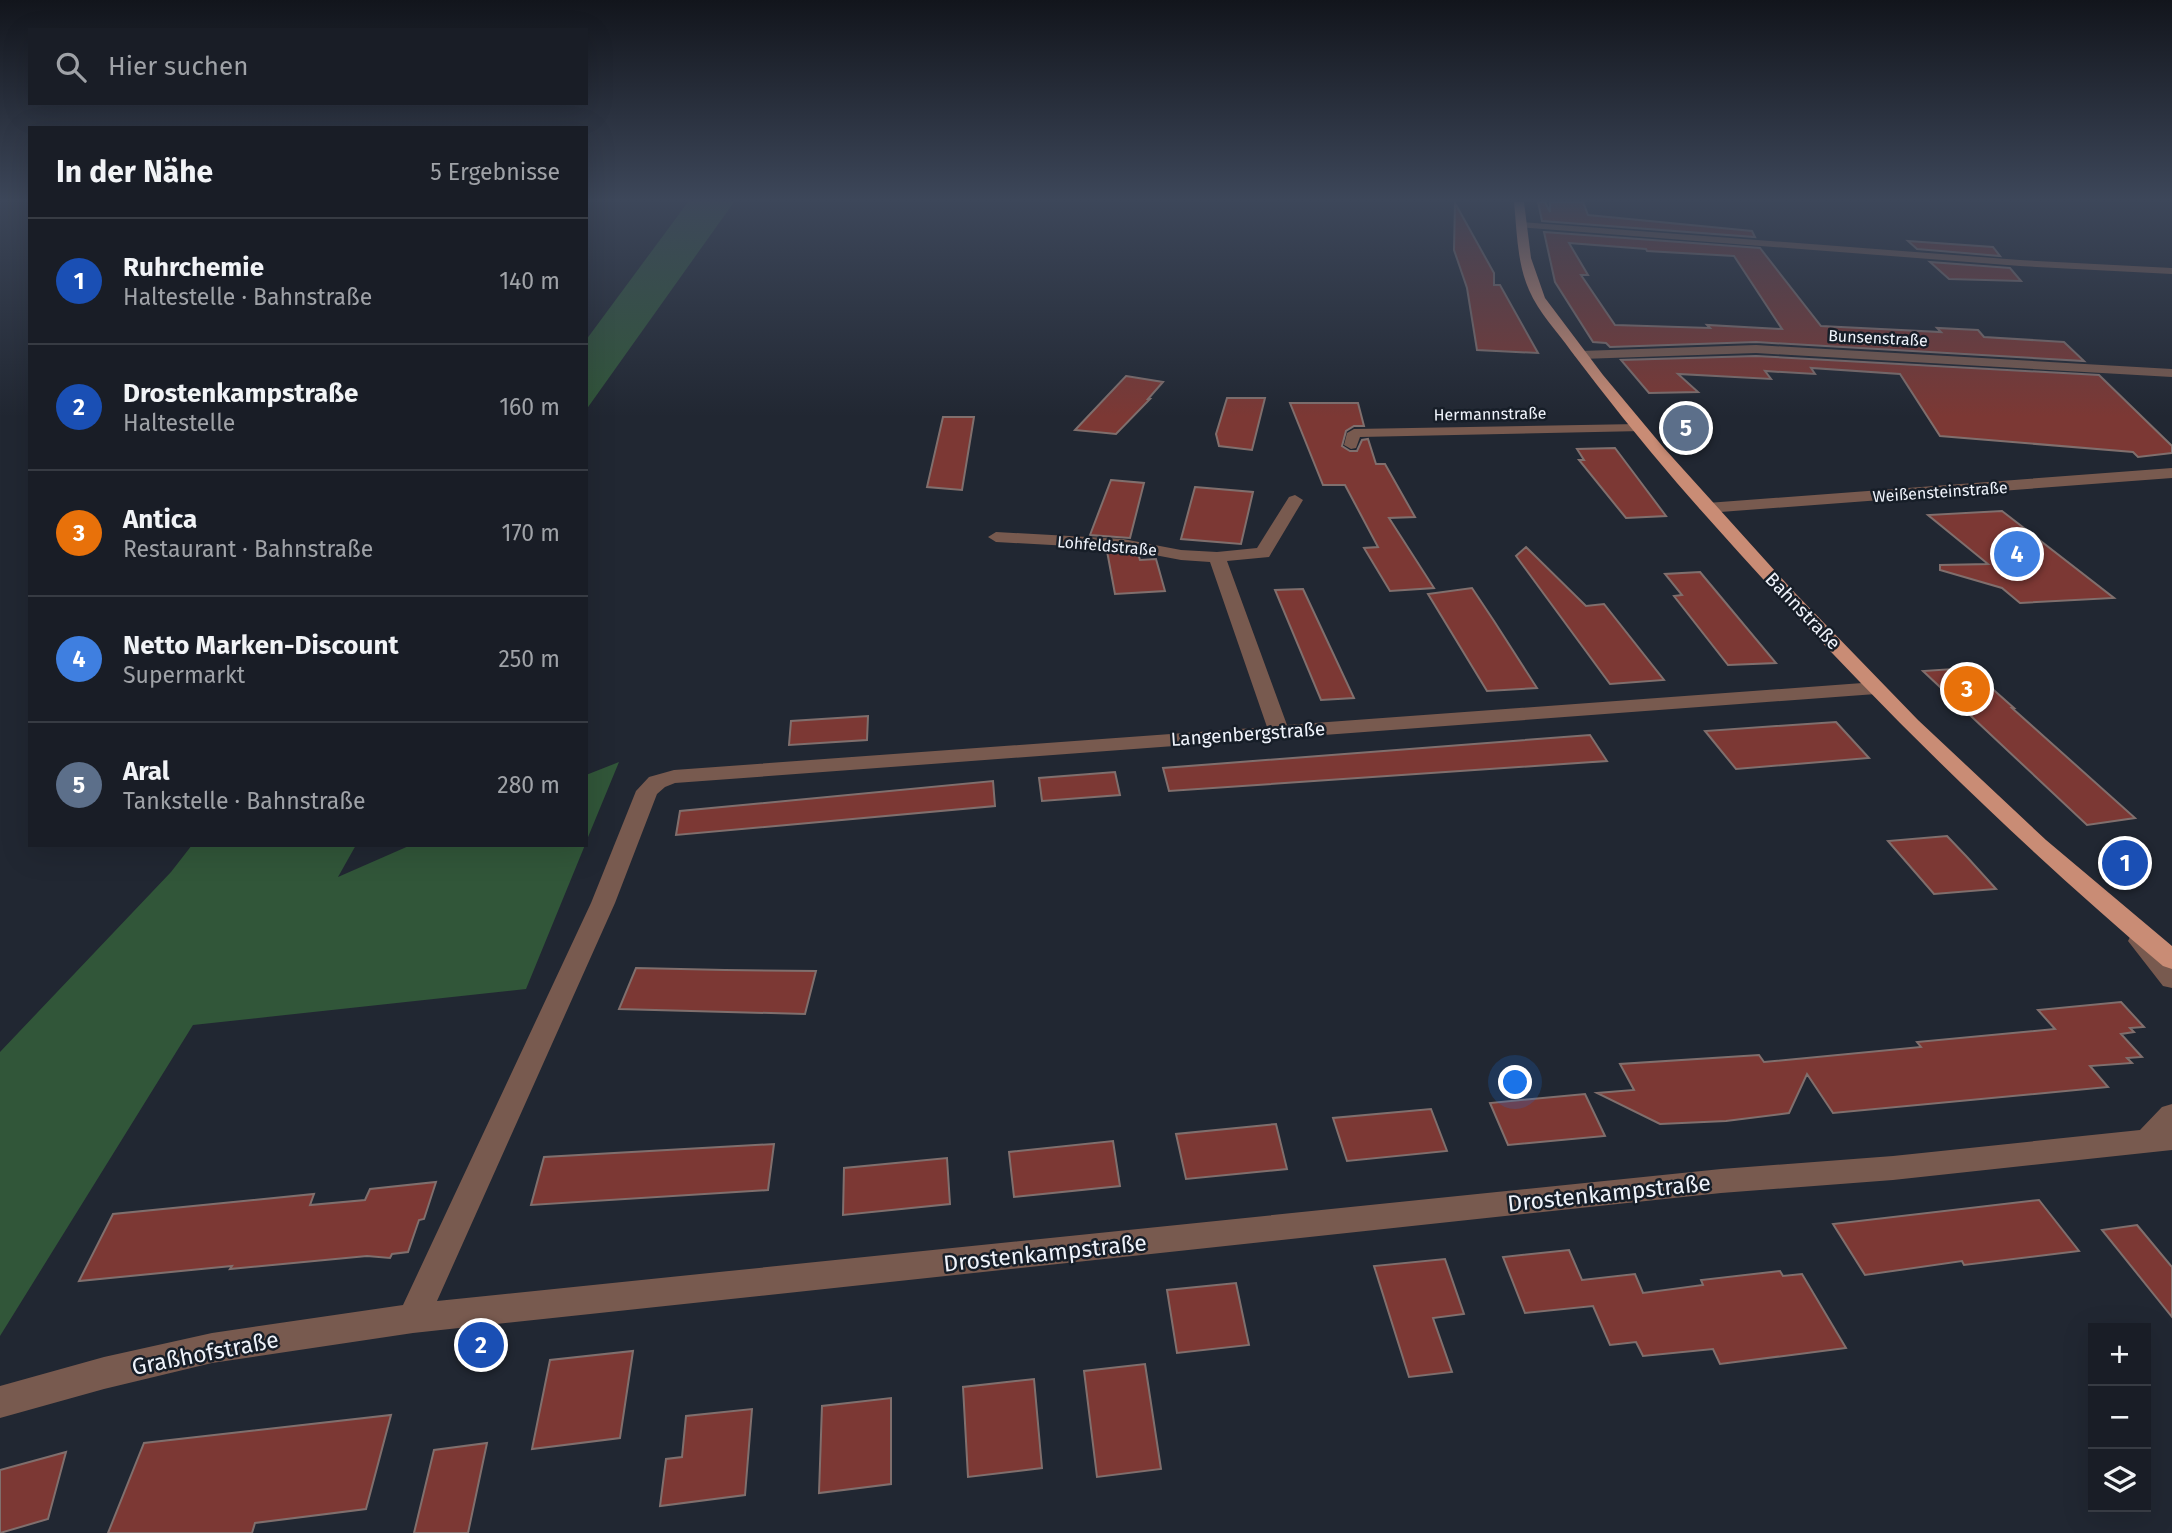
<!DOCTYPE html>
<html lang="de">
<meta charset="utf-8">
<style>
body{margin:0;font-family:"Fira Sans",sans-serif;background:#22262e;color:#f1f3f6}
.controls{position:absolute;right:21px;bottom:21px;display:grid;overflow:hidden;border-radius:0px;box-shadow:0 7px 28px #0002}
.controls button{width:63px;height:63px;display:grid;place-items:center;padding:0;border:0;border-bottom:2px solid #373b43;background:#191d26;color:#f1f3f6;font:35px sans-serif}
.you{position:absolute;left:1516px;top:1083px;width:24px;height:24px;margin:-18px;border:5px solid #fff;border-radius:50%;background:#1a73e8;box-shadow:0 0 0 10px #1a73e833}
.badge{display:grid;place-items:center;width:46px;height:46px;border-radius:50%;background:#db2777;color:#fff;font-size:23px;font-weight:700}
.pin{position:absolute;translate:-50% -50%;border:4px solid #fff;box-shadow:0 2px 7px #0006}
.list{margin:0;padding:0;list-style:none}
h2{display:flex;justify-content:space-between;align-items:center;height:91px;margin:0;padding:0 28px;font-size:30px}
h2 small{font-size:23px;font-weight:400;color:#9fa2a7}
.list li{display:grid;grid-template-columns:46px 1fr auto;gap:21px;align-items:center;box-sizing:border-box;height:126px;padding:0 28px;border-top:2px solid #373b43}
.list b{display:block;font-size:26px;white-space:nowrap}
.list p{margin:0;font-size:23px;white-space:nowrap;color:#9fa2a7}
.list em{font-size:23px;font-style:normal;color:#9fa2a7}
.icon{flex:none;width:38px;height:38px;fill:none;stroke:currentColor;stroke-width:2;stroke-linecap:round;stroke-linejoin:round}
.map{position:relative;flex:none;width:2172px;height:1533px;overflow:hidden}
.search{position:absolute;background:#191d26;box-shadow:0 7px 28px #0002;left:28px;top:28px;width:560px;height:77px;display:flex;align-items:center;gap:18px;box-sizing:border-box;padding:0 24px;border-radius:0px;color:#9fa2a7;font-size:26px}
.panel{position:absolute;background:#191d26;box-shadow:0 7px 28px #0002;left:28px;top:126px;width:560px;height:721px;border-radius:0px}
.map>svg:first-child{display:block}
.green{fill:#315639}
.building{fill:#7c3834;stroke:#806f6d;stroke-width:2;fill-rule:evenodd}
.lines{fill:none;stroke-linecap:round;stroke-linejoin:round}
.minor{fill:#785a4f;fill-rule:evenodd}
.major{fill:#c98c75;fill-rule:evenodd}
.labels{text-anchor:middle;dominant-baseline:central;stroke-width:5;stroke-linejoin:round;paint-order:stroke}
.far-street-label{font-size:16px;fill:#eff3fb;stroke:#171e28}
.street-label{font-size:19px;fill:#eff3fb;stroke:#171e28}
.near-street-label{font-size:23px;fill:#eff3fb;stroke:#171e28}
</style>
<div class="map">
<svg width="2172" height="1533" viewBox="0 0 2172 1533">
<rect width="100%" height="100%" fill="#212732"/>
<path class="green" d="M688 202H734L586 410V340Z
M619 762 586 842V775Z
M192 845H356L338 877 411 845H585L526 989 193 1025 0 1336V1052L171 872Z"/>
<path class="building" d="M1538 202H1545L1550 212V202H1583L1588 215 1752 231 1755 237 1542 221Z
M1455 203 1494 273V285H1500L1538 353 1477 350 1467 288 1454 250Z
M1544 232 1760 248 1821 326 1941 332 1937 328 1978 330 1984 337 2064 342 2084 361 1756 342 1610 347 1606 343 1593 342 1555 282ZM1569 243 1646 249 1647 251 1734 256 1782 329 1707 325 1710 328 1615 325 1581 275H1588Z
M1908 241 1993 247 2000 256 1917 249Z
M1930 262 2010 268 2021 281 1949 279Z
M1756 356 2099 375 2172 446V453L2138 457 2133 452 1940 436 1900 374 1811 368 1815 374 1765 371 1771 379 1678 374 1698 392 1649 393 1621 360Z
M1126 376 1163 382 1148 399H1150L1116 434 1075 430Z
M1227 398H1265L1252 450 1219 446 1216 434Z
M1290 403H1358L1364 426H1354L1346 431 1342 446 1350 451H1357L1362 440 1368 439 1376 464H1385L1415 517 1389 518 1434 588 1390 591 1364 548 1378 547 1345 485H1323Z
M943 417H974L962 490 927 487Z
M1615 448 1666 516 1626 518 1579 460H1584L1577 449Z
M1111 480 1144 483 1130 538 1090 535Z
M1195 487 1253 492 1241 544 1181 539Z
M2002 511 2114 598 2020 603 2002 588 1940 570V565L1988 564 1928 515Z
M1526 547 1586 606 1604 604 1664 680 1610 684 1516 556Z
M1107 551 1138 554 1140 560 1156 559 1165 591 1115 594Z
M1700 572 1776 663 1728 665 1674 596 1682 595 1665 574Z
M1472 588 1494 621 1537 688 1487 691 1428 594Z
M1303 589 1332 651 1354 698 1321 700 1275 590Z
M1969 668 2014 708H2012L2135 818 2087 825 1923 671Z
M868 716 867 740 789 745 791 721Z
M1836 722 1869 758 1736 769 1705 731Z
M1590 735 1607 761 1169 791 1163 768Z
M1115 772 1120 795 1042 801 1039 778Z
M993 781 995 806 676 835 680 811Z
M1947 836 1967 857 1996 889 1934 894 1888 841Z
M636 968 725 970 816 971 805 1014 619 1009Z
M2121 1002 2144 1027 2130 1028 2134 1032 2121 1034 2142 1057 2127 1058 2132 1063 2090 1066 2108 1087 1833 1113 1807 1074 1789 1113 1726 1121 1660 1124 1597 1093 1634 1090 1620 1064 1759 1055 1764 1062 1921 1047 1917 1042 2055 1029 2038 1010Z
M1585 1094 1605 1136 1508 1145 1490 1103Z
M1431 1109 1447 1151 1347 1161 1333 1118Z
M1276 1124 1287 1169 1186 1179 1176 1134Z
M1113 1141 1120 1186 1014 1197 1009 1152Z
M774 1144 768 1190 531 1205 544 1157Z
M947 1158 950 1204 843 1215 844 1168Z
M436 1182 424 1219 419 1220 408 1252 392 1254 390 1258 367 1256 230 1269 232 1266 79 1281 113 1214 314 1194 310 1205 365 1200 370 1189Z
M2039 1200 2079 1251 1964 1265 1962 1261 1865 1275 1833 1224Z
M2137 1225 2172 1267V1317L2102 1230Z
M1569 1250 1582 1280 1635 1274 1643 1293 1703 1285 1701 1280 1780 1271 1783 1276 1802 1274 1846 1348 1720 1364 1713 1349 1643 1356 1636 1342 1610 1345 1593 1306 1525 1313 1503 1257Z
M1445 1259 1464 1314 1433 1318 1452 1372 1409 1377 1374 1266Z
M1236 1283 1249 1345 1177 1353 1167 1290Z
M633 1351 620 1438 532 1449 550 1360Z
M1145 1364 1161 1469 1097 1477 1084 1371Z
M1034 1379 1042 1468 968 1477 963 1387Z
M891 1398V1484L819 1493 822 1406Z
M752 1409 745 1495 660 1506 666 1459 682 1457 686 1416Z
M391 1415 366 1509 255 1523 252 1533H108L144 1443Z
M487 1443 468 1533H414L434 1450Z
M66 1452 48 1519 0 1533V1470Z"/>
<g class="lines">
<path class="minor" d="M1521 222 2020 260 2172 268V274L2020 266 1517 227V223Z
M1756 345 2172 369V377L1756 353 1581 359 1574 355 1581 351Z
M1638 424 1643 425 1645 428 1643 431 1360 437 1356 448 1351 449 1344 445 1347 433 1354 429Z
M2172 468V478L1707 513 1699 508 1707 503Z
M1295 495 1303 500 1269 557 1227 561 1287 725 1876 682 1886 688 1876 694 675 783 665 787 657 794 615 903 437 1301 1721 1169 1893 1156 2140 1130 2162 1107 2172 1104V1150L1893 1180 1721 1193 413 1333 212 1363 104 1389 0 1418V1386L104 1357 212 1333 403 1305 591 903 636 791 649 777 674 770 1267 727 1210 562 1181 560 1123 549 996 542 988 537 996 532 1123 539 1181 550 1217 552 1257 548 1289 497Z
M2140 932 2149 935 2172 962V988L2163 986 2128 941 2131 935Z"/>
<path class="major" d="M1514 202H1524L1531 258 1545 298 1603 375 1664 448 1795 593 1918 720 2046 840 2172 946V969L2163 966C1988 818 1828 656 1677 483 1640 440 1605 396 1571 351 1557 331 1539 313 1529 290 1517 263 1517 232 1514 202Z"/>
</g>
<linearGradient id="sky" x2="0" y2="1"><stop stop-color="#12151c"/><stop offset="0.48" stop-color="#3d475a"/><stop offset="1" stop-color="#3d475a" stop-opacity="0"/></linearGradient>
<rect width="2172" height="417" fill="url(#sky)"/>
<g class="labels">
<g class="far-street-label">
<text transform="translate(1878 338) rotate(3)">Bunsenstraße</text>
<text transform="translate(1490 414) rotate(-1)">Hermannstraße</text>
<text transform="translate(1940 492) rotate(-4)">Weißensteinstraße</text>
<text transform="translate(1107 546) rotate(5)">Lohfeldstraße</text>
</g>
<g class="street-label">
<text transform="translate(1803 611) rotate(46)">Bahnstraße</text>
<text transform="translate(1248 734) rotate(-4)">Langenbergstraße</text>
</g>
<g class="near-street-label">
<text transform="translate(1609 1193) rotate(-6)">Drostenkampstraße</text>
<text transform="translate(1045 1253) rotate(-6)">Drostenkampstraße</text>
<text transform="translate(205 1353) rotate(-11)">Graßhofstraße</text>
</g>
</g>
</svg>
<div class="controls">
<button>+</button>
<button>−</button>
<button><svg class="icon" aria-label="layers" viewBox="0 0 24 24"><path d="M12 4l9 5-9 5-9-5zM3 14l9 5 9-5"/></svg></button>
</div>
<div class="you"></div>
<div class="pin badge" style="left:2125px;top:863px;background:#1a4fb4">1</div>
<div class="pin badge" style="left:481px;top:1345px;background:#1a4fb4">2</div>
<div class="pin badge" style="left:1967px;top:689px;background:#e8710a">3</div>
<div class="pin badge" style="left:2017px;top:554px;background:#3f7fe0">4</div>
<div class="pin badge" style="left:1686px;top:428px;background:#5c6f8a">5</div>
<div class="search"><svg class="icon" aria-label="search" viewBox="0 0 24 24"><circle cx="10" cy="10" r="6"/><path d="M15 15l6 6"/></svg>Hier suchen</div>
<section class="panel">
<h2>In der Nähe<small>5 Ergebnisse</small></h2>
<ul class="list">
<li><span class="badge" style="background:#1a4fb4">1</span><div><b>Ruhrchemie</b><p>Haltestelle · Bahnstraße</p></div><em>140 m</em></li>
<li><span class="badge" style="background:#1a4fb4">2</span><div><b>Drostenkampstraße</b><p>Haltestelle</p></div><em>160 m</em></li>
<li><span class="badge" style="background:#e8710a">3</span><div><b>Antica</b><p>Restaurant · Bahnstraße</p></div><em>170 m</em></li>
<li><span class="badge" style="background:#3f7fe0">4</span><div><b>Netto Marken-Discount</b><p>Supermarkt</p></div><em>250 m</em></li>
<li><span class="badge" style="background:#5c6f8a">5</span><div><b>Aral</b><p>Tankstelle · Bahnstraße</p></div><em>280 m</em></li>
</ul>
</section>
</div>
